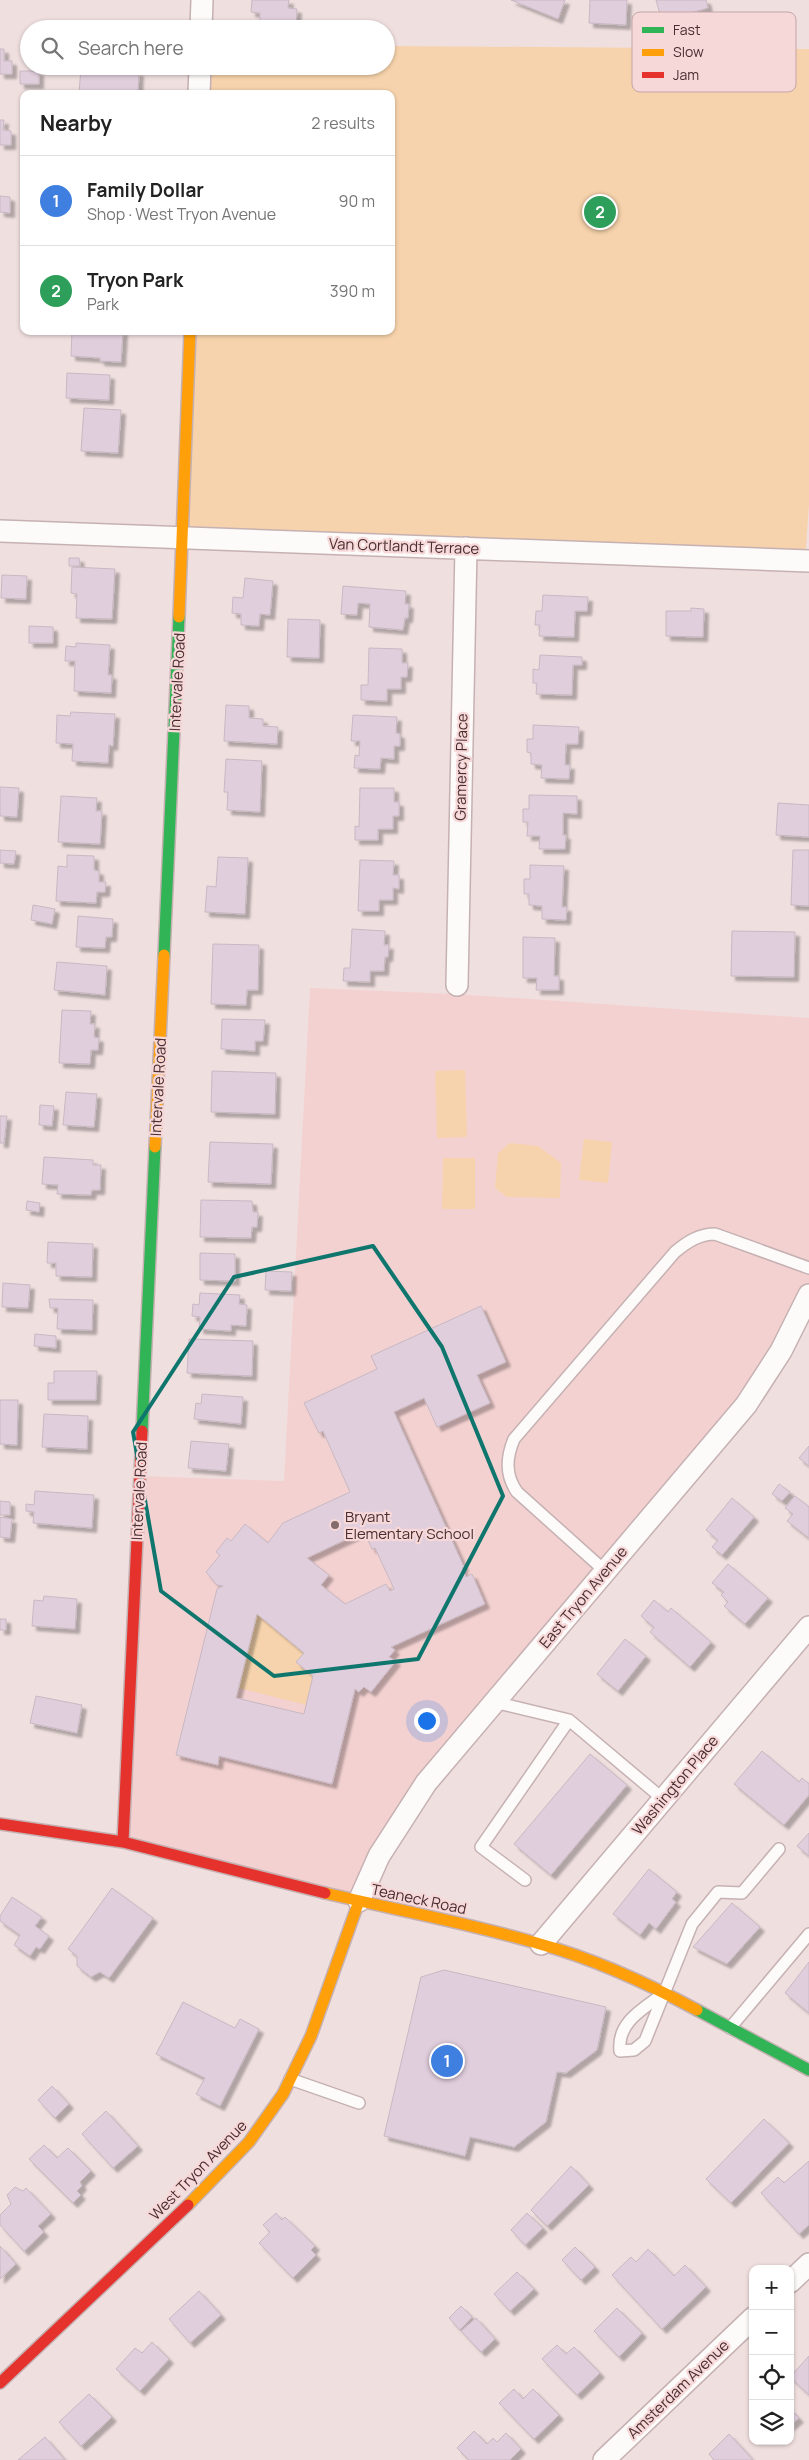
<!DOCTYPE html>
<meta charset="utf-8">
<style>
body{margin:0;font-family:Manrope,sans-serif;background:#f2f2f2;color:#222}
.controls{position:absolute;right:15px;bottom:15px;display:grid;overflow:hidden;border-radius:10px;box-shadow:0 1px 4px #0004}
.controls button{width:45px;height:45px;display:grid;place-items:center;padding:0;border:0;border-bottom:1px solid #e0e0e0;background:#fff;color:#222;font:25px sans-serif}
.you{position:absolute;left:426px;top:1720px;width:18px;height:18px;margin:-12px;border:4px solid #fff;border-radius:50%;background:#1a73e8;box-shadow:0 0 0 8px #1a73e833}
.badge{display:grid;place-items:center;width:32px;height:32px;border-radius:50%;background:#1a73e8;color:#fff;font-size:16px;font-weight:700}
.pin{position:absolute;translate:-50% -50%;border:2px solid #fff;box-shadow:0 1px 5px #0006}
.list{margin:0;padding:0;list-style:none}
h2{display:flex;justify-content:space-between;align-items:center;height:65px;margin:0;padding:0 20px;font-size:21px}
h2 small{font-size:16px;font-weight:400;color:#767676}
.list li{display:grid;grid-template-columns:32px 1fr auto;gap:15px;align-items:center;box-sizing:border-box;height:90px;padding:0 20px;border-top:1px solid #e0e0e0}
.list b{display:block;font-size:19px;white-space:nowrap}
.list p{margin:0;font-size:16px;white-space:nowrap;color:#767676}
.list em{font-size:16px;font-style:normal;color:#767676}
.icon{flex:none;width:28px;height:28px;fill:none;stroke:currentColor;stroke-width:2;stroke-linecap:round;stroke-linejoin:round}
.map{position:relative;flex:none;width:809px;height:2460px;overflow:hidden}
.search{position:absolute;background:#fff;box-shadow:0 1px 4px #0004;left:20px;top:20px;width:375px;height:55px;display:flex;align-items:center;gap:12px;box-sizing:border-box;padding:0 18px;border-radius:28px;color:#767676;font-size:19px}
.panel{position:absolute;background:#fff;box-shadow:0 1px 4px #0004;left:20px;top:90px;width:375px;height:245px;border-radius:10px}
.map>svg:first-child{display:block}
.built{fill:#f4d1d1}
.green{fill:#f6d3ac}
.building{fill:#e1cedd;stroke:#c7b8c2;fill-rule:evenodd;filter:url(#shadow)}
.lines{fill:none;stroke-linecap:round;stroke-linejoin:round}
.lane-casing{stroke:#c6b1b2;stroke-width:14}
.street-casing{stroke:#c6b1b2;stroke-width:24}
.fast-casing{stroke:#c6b1b2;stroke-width:14}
.slow-casing{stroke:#c6b1b2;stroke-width:14}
.jam-casing{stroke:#c6b1b2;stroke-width:14}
.lane{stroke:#fdfafa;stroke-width:11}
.street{stroke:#fdfafa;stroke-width:21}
.fast{stroke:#30b455;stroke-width:11}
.slow{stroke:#ff9f0a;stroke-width:11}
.jam{stroke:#e5322d;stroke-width:11}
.marked{fill:none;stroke:#0f766e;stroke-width:4;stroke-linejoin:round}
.poi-dot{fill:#846b6c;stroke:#f7d8d9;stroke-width:2}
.labels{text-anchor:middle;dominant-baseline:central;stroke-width:4.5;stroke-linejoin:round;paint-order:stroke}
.street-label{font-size:15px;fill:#4a2d2e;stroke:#f7d8d9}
.poi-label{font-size:15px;fill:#4a2d2e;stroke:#f7d8d9;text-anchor:start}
.key{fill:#f7d8d9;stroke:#c3a5a6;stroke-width:1}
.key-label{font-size:14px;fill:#4a2d2e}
</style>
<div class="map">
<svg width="809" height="2460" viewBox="0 0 809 2460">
<defs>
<filter id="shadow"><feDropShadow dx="4.5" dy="4.5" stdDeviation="1" flood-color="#0004"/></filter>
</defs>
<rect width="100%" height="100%" fill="#f0dfdf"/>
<path class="built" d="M310 988 455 994 809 1018V1295L781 1351 426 1783 359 1901 123 1842 140 1476 284 1481Z"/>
<path class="green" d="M386 46 809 49V504L805 561 183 538 190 331H391V94H199L200 66H386Z
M465 1070 467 1137 437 1138 435 1071Z
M584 1139 612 1142 608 1183 579 1180Z
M510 1143 538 1146 561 1163 560 1198 507 1197 495 1188 498 1153Z
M443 1158H475V1209H442Z
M257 1614 304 1653 297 1663 313 1676 306 1705 239 1688Z"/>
<path class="building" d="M252 0H289L288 8 297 9 296 26 260 24V13L251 12Z
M511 0H565L558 19Z
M590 0H627L626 25 589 23Z
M656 0H706L708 8 662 21Z
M0 49H4V61H12V74H0Z
M81 69 139 72 138 94 79 92Z
M20 71H39V84H20Z
M0 120H4L3 130 11 131V145H0Z
M0 196 10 197V213L0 212Z
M72 331H123L121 362 100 361V358L71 356Z
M67 373 110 375 109 400 66 398Z
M84 408 121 410 118 453 81 451Z
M69 558H79L80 566H69Z
M72 567 115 569 112 619 76 618 77 594 71 593Z
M2 575 27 576 26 599 1 598Z
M245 578 273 581 270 615 260 614 259 626 241 625V614L232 613 233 597 243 598Z
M343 586 406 591 405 604H409L408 618H405L403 630 369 627 370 604 358 603 357 615 341 614Z
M543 595 588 597 587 611H575L574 637 539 636 540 625H535L536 611H542Z
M691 608 704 609 703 637 666 636V611H691Z
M288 619 320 620 319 658 287 657Z
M29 626 53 627V643H29Z
M76 643 110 645 108 675H112L111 693 74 691 75 661H65L66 646 76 647Z
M369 648 402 649V663H408L407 677H401V689H387V701L361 700V685H368Z
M540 655 582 657V665H573L572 695 536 694 537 683H533V669L539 670Z
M226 705 249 706V718L263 719V726L278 727 277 744 224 741Z
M71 712 115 714 113 746 109 745 108 763 72 761 73 744 56 743 57 715 70 716Z
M353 715 397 717 396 733 400 734V746H394V759L381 758 380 769 354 768 355 755 359 756 360 741H351Z
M533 725 579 727 578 744H566L565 765H570L569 779 541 778 542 765 531 764V753L527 752V739H533Z
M226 759 262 761 260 812 227 810 228 792H224Z
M0 787 19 788 17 817 0 816Z
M360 788H394V802H399V816H393V829H378V840H355V826L359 827Z
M529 795 577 796V814L563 813V835H566L565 849H539L540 836H527L528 822H523V809H529Z
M61 796 97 798 96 811H102L100 844 58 842Z
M778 803 809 805V837L776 835Z
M0 850 16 851 14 864 0 863Z
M793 850H809V906L791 905Z
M67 855 94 856V870L99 871V882H106L105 892H97L96 903 56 901 58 866 67 867Z
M218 857 248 858 245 914 205 912 207 886 216 887Z
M360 860 394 861 393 875H399V889L393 888V900H379V911H358Z
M530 865 564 866 562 907H567L566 920 542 919V906L529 905V894H524V879H530Z
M33 905 55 909 52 924 31 920Z
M78 916 113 919 112 937H106L105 948 76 947Z
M352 929 385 931 384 945H389L388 957H385L384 971H370V982L343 981 344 968H350Z
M732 931 795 932 794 977 731 976Z
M523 937 555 938 554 976H559V990H536L537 978H523Z
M213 944 259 945 258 990H247L246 1005 211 1004Z
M57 962 107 966 105 995 54 990Z
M62 1010 91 1011 90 1024H95L94 1037 99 1038 98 1050H91L90 1064 59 1063Z
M222 1019 265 1020 263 1041H255V1051L221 1049Z
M212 1071 276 1073 275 1114 211 1112Z
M66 1092 97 1094 94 1127 63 1125Z
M40 1105 54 1106 52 1126 39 1125Z
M0 1116H7L4 1143H0Z
M210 1142 273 1144 271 1184 208 1182Z
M44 1157 93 1160V1165H101L100 1190H92L91 1195 57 1194 58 1185 42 1184Z
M201 1200 252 1201 253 1212H258L257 1227H252L251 1238 200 1237Z
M27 1201 40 1203 39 1212 26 1210Z
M48 1242 93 1244 92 1277 56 1276V1263H47Z
M200 1253 235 1254V1281L200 1280Z
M266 1271 292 1272 291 1291 265 1290Z
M3 1283 30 1285 28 1308 2 1307Z
M200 1293 240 1295 239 1304 247 1305 246 1326 231 1325V1331L199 1329 200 1317 192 1316 193 1304 199 1305Z
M49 1299 93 1300 92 1330 57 1329 58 1308H50Z
M481 1306 506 1362 477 1375 490 1403 437 1427 424 1398 394 1412 464 1567 462 1568 466 1577 472 1574 485 1604 391 1647 395 1650 389 1657 396 1661 371 1692 364 1687 359 1692 355 1689 332 1784 219 1756 218 1765 176 1755 217 1589 223 1586 217 1585 206 1572 220 1555 216 1552 227 1538 231 1541 245 1524 268 1543 283 1523 350 1492 323 1431 319 1433 304 1403 377 1369 371 1356ZM364 1531 372 1549 375 1548 394 1589 390 1591 386 1584 345 1604 321 1585 329 1575 307 1558ZM257 1614 304 1653 296 1662 313 1676 304 1714 236 1698Z
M35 1334 56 1336V1348L34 1346Z
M189 1339 253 1341 252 1376 187 1373Z
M54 1371H97L96 1400H48V1383H54Z
M202 1394 243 1397 241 1424 194 1419 196 1403 201 1404Z
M0 1400H18L17 1445 0 1444Z
M44 1414 88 1416 87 1449 42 1447Z
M191 1441 229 1444 226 1471 188 1468Z
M809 1446V1466L799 1458Z
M779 1484 790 1492 782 1501 772 1494Z
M35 1491 94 1495 92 1528 33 1523 34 1512 26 1511V1504L34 1505Z
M795 1496 809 1507V1538L787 1521 793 1514 785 1508Z
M732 1498 754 1517 722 1555 712 1547 718 1540 706 1530Z
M0 1501 10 1502V1515H0Z
M0 1517 12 1519 10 1538 0 1537Z
M728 1564 768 1598 745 1624 724 1606 728 1602 721 1595 724 1592 712 1583Z
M44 1596 77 1599 75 1629 32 1626 34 1600 43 1601Z
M654 1600 668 1612 671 1608 711 1642 690 1667 650 1632 654 1627 641 1616Z
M0 1619H6V1630H0Z
M625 1639 646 1656 618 1691 597 1674Z
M36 1696 82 1705 77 1733 30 1723Z
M762 1751 799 1782 802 1778 809 1784V1795L784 1825 734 1784Z
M590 1754 627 1785 551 1875 514 1844Z
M809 1833V1856L797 1846Z
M649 1869 677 1892 672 1899 676 1902 656 1929 649 1923 640 1935 613 1914Z
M112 1888 153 1918 109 1978 100 1972 91 1977 77 1966V1956L68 1949Z
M12 1897 42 1917 35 1926 49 1936 40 1949 36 1947 30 1956 14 1945 20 1935 0 1921V1916Z
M732 1903 760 1927 727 1964 693 1947Z
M809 1962V2013L785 1993Z
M444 1970 606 2007 597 2050 566 2073 557 2072 546 2122 514 2147 470 2137 465 2156 384 2136 421 1977Z
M183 2002 235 2028 240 2019 259 2029 220 2106 196 2094 205 2078 156 2054Z
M52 2086 69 2104 55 2118 38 2100Z
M106 2111 138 2146 113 2168 82 2134Z
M764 2119 789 2143 731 2203 706 2179Z
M44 2145 57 2158 68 2148 91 2171 80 2182 82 2186 77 2191 81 2195 73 2203 29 2159Z
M809 2161V2225L799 2234 761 2193 778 2177 784 2183Z
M571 2166 589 2185 547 2226 531 2210Z
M15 2187 23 2191 26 2188 51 2214 38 2226 44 2232 24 2251 0 2225V2215L11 2204 7 2195Z
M276 2213 282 2220 285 2217 315 2246 311 2250 316 2255 293 2278 259 2243 270 2232 263 2225Z
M527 2213 543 2228 525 2245 511 2230Z
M0 2246 16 2264 0 2279Z
M575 2247 595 2267 581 2280 562 2260Z
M648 2249 674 2276 685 2265 706 2287 662 2329 612 2275 631 2257 636 2262Z
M517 2272 534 2289 510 2311 494 2294Z
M199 2291 221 2315 190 2343 169 2319Z
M461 2306 472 2317 460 2330 449 2318Z
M617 2308 642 2333 619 2357 594 2331Z
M476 2318 495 2339 481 2352 461 2331Z
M152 2342 169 2359 140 2391 116 2369 135 2348 142 2353Z
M557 2345 566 2354 574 2347 600 2373 577 2395 542 2359Z
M809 2356V2395L790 2377Z
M514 2389 523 2399 533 2389 559 2415 534 2439 499 2403Z
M89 2394 112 2417 81 2446 59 2422Z
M790 2409 799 2418 790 2426Z
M474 2431 487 2444 493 2438 497 2442 506 2433 521 2449 510 2460H469L457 2448Z
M729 2434 753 2460H714L709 2454Z
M45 2437 65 2460H18Z"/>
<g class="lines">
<g class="lane-casing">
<path id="lane" d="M605 1571 517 1492C505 1475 506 1458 514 1439L675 1252C687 1242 699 1234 715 1234L809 1268
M494 1702 569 1720 663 1799
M525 1880 481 1847 569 1720
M663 1994C643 2009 617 2022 620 2051L634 2050 645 2041 692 1924 718 1892 742 1893 779 1849
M730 2028 809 1934
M290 2079 359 2103"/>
</g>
<g class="street-casing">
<path id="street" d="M201 29 202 0
M199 94 200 66
M0 531 809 561
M457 985 466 548
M359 1901 379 1856 426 1783 746 1405 781 1351 809 1295
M541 1944 809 1627
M790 2282 809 2264
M604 2460 753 2318"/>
</g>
<g class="fast-casing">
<path id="fast" d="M164 955 179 617
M142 1431 155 1147
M697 2010 809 2070"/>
</g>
<g class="slow-casing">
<path id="slow" d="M179 617 190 331
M155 1147 164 955
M325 1893C397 1910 469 1923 540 1944 594 1959 647 1983 697 2010
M188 2205 249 2142 283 2094 311 2036 359 1901"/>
</g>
<g class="jam-casing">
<path id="jam" d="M0 1824 123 1842 325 1893
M123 1842 142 1431
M0 2383 188 2205"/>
</g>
<use href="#lane" class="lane"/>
<use href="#street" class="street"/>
<use href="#fast" class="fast"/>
<use href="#slow" class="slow"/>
<use href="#jam" class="jam"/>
</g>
<path class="marked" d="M373 1246 442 1347 503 1496 418 1659 274 1676 161 1591 133 1432 234 1277Z"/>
<circle class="poi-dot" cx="335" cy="1525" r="5"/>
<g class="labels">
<g class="street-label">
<text transform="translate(404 546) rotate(2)">Van Cortlandt Terrace</text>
<text transform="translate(177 682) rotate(-87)">Intervale Road</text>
<text transform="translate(461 767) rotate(-89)">Gramercy Place</text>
<text transform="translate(158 1087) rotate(-87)">Intervale Road</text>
<text transform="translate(139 1491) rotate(-87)">Intervale Road</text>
<text transform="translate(583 1597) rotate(-50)">East Tryon Avenue</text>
<text transform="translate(675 1785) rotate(-50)">Washington Place</text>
<text transform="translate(419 1899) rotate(12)">Teaneck Road</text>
<text transform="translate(198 2170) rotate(-46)">West Tryon Avenue</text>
<text transform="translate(678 2389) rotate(-44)">Amsterdam Avenue</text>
</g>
<g class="poi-label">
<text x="345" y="1516">Bryant<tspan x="345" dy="17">Elementary School</tspan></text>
</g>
</g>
<rect x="632" y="12" width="164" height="80" rx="8" class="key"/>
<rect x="642" y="27" width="22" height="6" fill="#30b455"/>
<rect x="642" y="49" width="22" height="7" fill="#ff9f0a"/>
<rect x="642" y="72" width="22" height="6" fill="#e5322d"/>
<g class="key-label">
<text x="673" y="35">Fast</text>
<text x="673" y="57">Slow</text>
<text x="673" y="80">Jam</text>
</g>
</svg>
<div class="controls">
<button>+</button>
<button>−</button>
<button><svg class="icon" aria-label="locate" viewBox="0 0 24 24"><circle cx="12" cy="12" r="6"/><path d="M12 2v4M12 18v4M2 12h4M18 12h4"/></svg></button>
<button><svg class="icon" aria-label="layers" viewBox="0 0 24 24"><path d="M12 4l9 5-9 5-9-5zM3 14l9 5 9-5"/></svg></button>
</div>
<div class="you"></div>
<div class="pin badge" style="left:447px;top:2061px;background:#3f7fe0">1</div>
<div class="pin badge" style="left:600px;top:212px;background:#2e9e5b">2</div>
<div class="search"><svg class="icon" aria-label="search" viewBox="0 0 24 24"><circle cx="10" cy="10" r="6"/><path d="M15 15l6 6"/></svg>Search here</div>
<section class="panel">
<h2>Nearby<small>2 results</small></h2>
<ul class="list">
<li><span class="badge" style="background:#3f7fe0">1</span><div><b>Family Dollar</b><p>Shop · West Tryon Avenue</p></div><em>90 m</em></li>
<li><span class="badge" style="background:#2e9e5b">2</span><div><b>Tryon Park</b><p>Park</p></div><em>390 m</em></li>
</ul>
</section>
</div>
